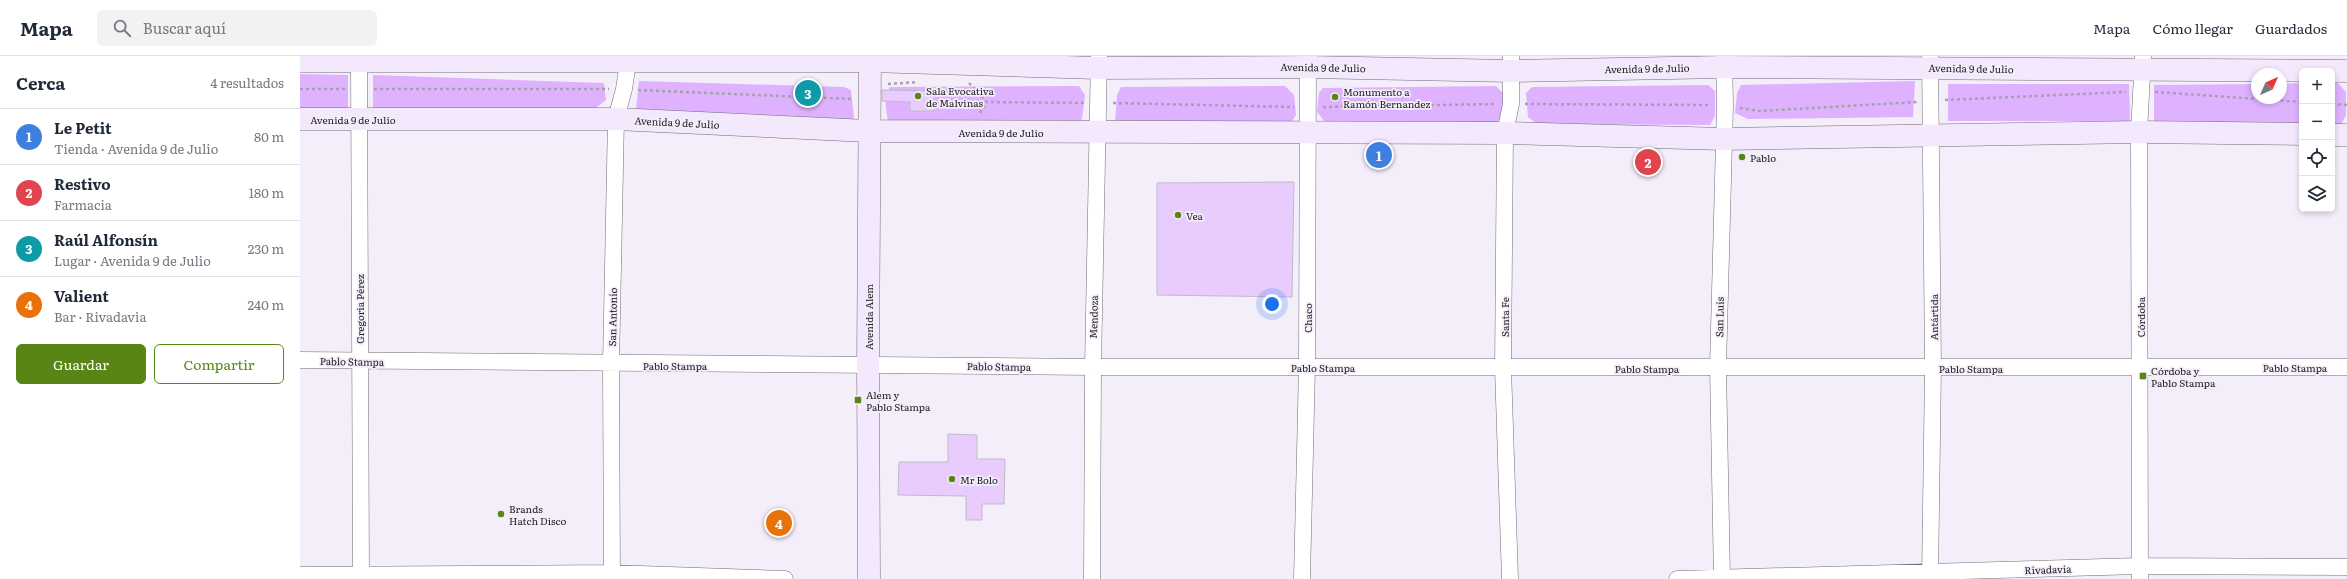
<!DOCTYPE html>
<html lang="es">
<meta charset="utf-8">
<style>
body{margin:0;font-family:Literata,serif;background:#f2f2f3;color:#1f2937}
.controls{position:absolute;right:12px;top:12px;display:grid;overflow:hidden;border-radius:6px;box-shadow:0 2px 6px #0003}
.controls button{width:36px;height:36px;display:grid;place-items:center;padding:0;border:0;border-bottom:1px solid #e0e1e3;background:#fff;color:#1f2937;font:20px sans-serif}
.compass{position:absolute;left:1951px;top:12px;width:36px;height:36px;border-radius:50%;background:#fff;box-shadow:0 2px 6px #0003;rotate:45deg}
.you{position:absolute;left:972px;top:248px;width:14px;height:14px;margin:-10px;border:3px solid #fff;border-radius:50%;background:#1a73e8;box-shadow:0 0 0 6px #1a73e833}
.badge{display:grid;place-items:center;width:26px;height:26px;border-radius:50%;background:#588515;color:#fff;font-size:13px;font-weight:700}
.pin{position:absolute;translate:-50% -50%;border:2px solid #fff;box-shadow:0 1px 4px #0006}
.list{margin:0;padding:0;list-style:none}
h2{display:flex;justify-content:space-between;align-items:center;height:52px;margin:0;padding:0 16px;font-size:17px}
h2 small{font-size:13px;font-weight:400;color:#747a83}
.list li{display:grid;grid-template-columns:26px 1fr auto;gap:12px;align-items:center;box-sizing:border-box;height:56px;padding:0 16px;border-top:1px solid #e0e1e3}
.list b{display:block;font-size:15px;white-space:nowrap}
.list p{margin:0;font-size:13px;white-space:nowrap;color:#747a83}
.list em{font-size:13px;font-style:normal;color:#747a83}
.actions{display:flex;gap:8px;padding:12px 16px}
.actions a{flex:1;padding:9px 0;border:1px solid #588515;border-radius:6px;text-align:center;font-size:14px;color:#588515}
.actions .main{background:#588515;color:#fff}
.icon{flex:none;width:22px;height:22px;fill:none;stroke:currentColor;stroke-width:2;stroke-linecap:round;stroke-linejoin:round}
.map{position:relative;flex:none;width:2047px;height:523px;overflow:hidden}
header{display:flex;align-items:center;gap:24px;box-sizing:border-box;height:56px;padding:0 20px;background:#fff;border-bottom:1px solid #e0e1e3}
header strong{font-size:19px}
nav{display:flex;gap:22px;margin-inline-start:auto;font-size:14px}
.search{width:280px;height:36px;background:#f2f2f3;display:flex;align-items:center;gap:10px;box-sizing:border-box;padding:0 14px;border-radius:6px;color:#747a83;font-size:15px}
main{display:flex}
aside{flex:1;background:#fff}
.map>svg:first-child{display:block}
.green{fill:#deb2ff}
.building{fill:#e8ccfe;stroke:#c1bac7}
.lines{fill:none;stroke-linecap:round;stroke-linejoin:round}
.minor-casing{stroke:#726c77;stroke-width:17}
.secondary-casing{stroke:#726c77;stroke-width:23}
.path{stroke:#a6a1ab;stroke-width:2.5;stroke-dasharray:3 3;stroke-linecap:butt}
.minor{stroke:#fff;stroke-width:16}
.secondary{stroke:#f4e8fc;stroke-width:22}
.poi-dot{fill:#588515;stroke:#f4edfa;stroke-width:1.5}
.labels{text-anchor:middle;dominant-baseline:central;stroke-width:3.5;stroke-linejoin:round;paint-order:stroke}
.street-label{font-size:10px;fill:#232125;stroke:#f4edfa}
.poi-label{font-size:10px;fill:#232125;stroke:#f4edfa;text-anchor:start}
</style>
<header>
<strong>Mapa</strong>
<div class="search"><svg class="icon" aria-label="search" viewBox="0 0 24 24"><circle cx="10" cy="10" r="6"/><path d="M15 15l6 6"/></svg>Buscar aquí</div>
<nav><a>Mapa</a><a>Cómo llegar</a><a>Guardados</a></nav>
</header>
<main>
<aside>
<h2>Cerca<small>4 resultados</small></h2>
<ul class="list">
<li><span class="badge" style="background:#3f7fe0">1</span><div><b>Le Petit</b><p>Tienda · Avenida 9 de Julio</p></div><em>80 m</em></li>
<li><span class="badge" style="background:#e0444e">2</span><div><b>Restivo</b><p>Farmacia</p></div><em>180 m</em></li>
<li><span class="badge" style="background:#0f9aa8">3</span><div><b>Raúl Alfonsín</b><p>Lugar · Avenida 9 de Julio</p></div><em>230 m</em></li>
<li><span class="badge" style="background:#e8710a">4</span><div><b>Valient</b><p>Bar · Rivadavia</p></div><em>240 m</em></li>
</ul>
<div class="actions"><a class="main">Guardar</a><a>Compartir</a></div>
</aside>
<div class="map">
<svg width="2047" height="523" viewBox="0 0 2047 523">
<rect width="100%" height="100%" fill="#f4edfa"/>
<path class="green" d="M0 18 48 19V53H0Z
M73 19 304 27 306 44 292 55 73 57Z
M339 25 544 31 551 34 554 62 546 68 336 54Z
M1615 25 1613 61 1448 63 1435 57 1437 37 1441 29Z
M2002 27V69L1854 68V29L1957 28V42H1981V28Z
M2032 27H2038L2046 36V59L2041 69H2032Z
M1648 28H1829L1830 65H1648Z
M1408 29 1415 35V60L1410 69 1237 68 1228 61 1226 37 1232 31Z
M779 30 785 39 782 63 775 68 588 65C586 52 583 43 590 31Z
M985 30 994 39 996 59 988 71 823 68 815 65 817 39 821 31Z
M1196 30 1205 39 1203 55 1195 72 1026 67 1017 56 1019 37 1023 32Z"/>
<path class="building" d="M582 34 634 35V55H610V46L582 45Z
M994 126 992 241 857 239V127Z
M648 378 677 379V403H705L704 448H682V464H666V440L598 439 599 406H648Z"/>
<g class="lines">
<g class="minor-casing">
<path id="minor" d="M59 6 61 523
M0 304 793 311H2047
M0 519 312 517 485 523
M312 523 311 309 316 63 324 33 329 0
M792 523 793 311 799 0
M1002 523 1007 311 1008 0
M1210 523 1203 312 1205 77 1211 48V0
M1377 523 1840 510 2047 511
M1422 523 1418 311 1425 49 1424 0
M1630 523 1633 312 1630 0
M1840 523 1839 76 1843 0"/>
</g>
<g class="secondary-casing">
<path id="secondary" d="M0 5H570L798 12 1008 11 1211 15 1424 11 2047 15
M0 63H316L568 75 1205 77 1424 83 1839 76 2002 78
M2032 79H2047
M569 523 568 309 570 0"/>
</g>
<path class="path" d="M669 27 687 46 784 47
M588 28 618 26
M0 33H45
M74 33H309
M338 34 551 43
M1855 36 2002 46
M1645 44 1826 36
M813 47 994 51
M1225 48 1410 49
M2032 48 2047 49
M1023 51 1196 48
M1440 52 1459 55 1617 46
M680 57 687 46"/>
<use href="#minor" class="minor"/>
<use href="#secondary" class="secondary"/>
</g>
<g class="poi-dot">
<circle cx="618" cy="40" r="4"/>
<circle cx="1035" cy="41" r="4"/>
<circle cx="1442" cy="101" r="4"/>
<circle cx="878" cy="159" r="4"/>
<rect x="1839" y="316" width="8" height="8" rx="2"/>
<rect x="554" y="340" width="8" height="8" rx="2"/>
<circle cx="652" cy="423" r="4"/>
<circle cx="201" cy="458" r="4"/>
</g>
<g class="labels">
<g class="street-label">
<text transform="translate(1023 11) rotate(1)">Avenida 9 de Julio</text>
<text transform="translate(1347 12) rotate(-1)">Avenida 9 de Julio</text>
<text transform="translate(1671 12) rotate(1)">Avenida 9 de Julio</text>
<text x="53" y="63">Avenida 9 de Julio</text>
<text transform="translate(377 66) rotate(3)">Avenida 9 de Julio</text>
<text x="701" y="76">Avenida 9 de Julio</text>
<text transform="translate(59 253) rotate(-90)">Gregoria Pérez</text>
<text transform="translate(312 261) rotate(-89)">San Antonio</text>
<text transform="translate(568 261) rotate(-90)">Avenida Alem</text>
<text transform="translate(793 261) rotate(-89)">Mendoza</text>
<text transform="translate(1204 261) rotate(-90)">Santa Fe</text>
<text transform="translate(1419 261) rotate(-89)">San Luis</text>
<text transform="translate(1633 261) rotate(-90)">Antártida</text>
<text transform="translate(1840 261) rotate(-90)">Córdoba</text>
<text transform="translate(1007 262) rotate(-90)">Chaco</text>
<text transform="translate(52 305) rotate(1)">Pablo Stampa</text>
<text x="375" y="309">Pablo Stampa</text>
<text transform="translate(699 310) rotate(1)">Pablo Stampa</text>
<text x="1023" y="311">Pablo Stampa</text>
<text x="1995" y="311">Pablo Stampa</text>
<text x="1347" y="312">Pablo Stampa</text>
<text x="1671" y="312">Pablo Stampa</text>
<text transform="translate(1748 513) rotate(-2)">Rivadavia</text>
</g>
<g class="poi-label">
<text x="626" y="34">Sala Evocativa<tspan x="626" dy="12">de Malvinas</tspan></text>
<text x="1043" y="35">Monumento a<tspan x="1043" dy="12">Ramón Bernandez</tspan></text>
<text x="1450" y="101">Pablo</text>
<text x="886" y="159">Vea</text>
<text x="1851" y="314">Córdoba y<tspan x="1851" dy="12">Pablo Stampa</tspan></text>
<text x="566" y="338">Alem y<tspan x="566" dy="12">Pablo Stampa</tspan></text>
<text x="660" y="423">Mr Bolo</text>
<text x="209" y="452">Brands<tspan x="209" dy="12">Hatch Disco</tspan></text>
</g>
</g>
</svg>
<div class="controls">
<button>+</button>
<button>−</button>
<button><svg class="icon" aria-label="locate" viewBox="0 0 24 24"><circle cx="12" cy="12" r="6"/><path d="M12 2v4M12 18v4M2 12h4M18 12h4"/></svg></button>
<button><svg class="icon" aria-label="layers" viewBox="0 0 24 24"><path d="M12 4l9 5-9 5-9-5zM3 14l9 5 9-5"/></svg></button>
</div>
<svg class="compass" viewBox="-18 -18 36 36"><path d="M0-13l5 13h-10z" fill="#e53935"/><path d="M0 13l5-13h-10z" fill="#747a83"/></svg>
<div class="you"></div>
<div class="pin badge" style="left:1079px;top:99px;background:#3f7fe0">1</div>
<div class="pin badge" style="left:1348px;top:106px;background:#e0444e">2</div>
<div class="pin badge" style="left:508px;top:37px;background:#0f9aa8">3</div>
<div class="pin badge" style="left:479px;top:467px;background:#e8710a">4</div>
</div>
</main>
